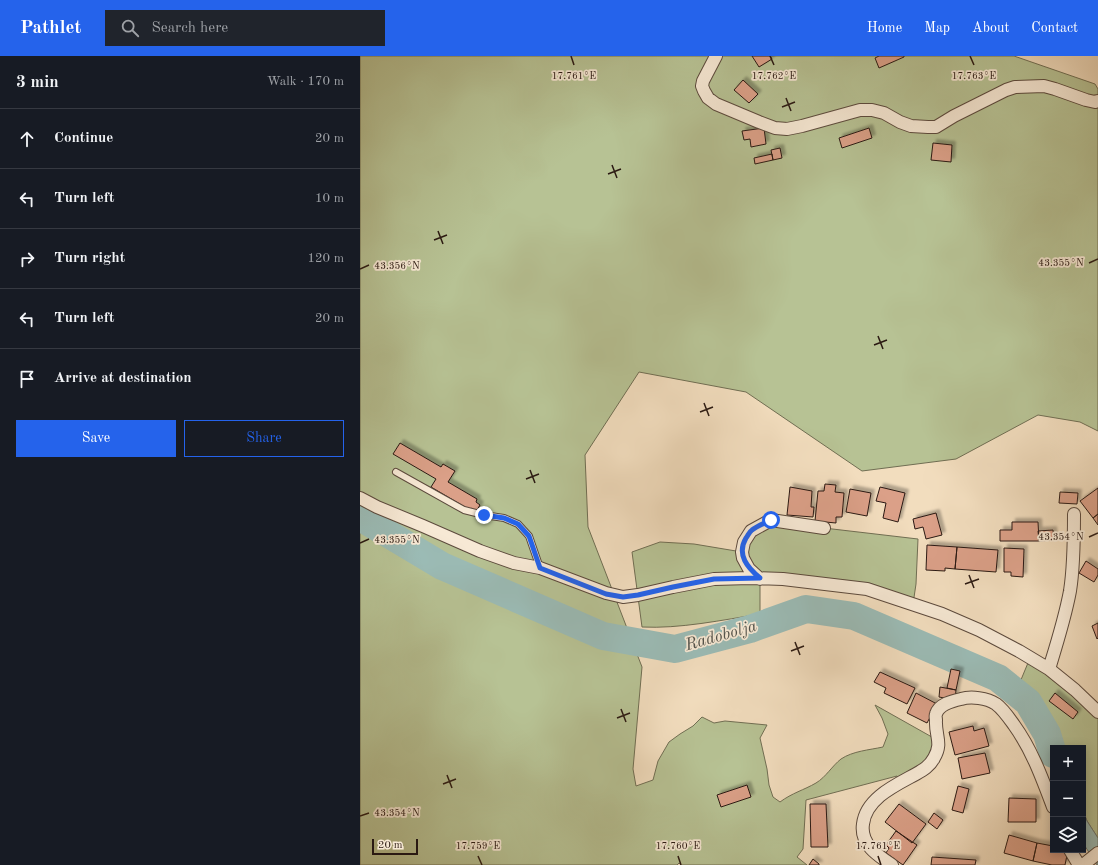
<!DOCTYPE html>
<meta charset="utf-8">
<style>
body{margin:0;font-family:"Old Standard TT",serif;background:#20242c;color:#f1f3f6}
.controls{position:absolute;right:12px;bottom:12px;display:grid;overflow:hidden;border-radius:0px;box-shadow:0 2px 10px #0003}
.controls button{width:36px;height:36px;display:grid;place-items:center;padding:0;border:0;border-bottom:1px solid #363941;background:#171b24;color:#f1f3f6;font:20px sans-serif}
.scale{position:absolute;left:12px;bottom:10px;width:46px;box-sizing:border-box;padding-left:4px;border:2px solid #2a1912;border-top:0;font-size:11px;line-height:14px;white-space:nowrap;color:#2a1912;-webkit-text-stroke:3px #f7e9d5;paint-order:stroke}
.stop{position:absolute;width:12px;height:12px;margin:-9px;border:3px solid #2563eb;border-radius:50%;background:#fff}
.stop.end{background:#2563eb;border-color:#fff;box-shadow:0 1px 4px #0008}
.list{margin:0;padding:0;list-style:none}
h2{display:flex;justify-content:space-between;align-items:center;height:52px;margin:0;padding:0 16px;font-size:17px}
h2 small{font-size:13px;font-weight:400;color:#9ea1a6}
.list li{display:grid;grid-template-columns:26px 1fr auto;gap:12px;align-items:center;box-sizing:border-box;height:60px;padding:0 16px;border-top:1px solid #363941}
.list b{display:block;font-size:15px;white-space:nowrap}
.list em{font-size:13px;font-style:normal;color:#9ea1a6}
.actions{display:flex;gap:8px;padding:12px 16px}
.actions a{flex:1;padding:9px 0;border:1px solid #2563eb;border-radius:0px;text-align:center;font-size:14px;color:#2563eb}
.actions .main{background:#2563eb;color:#fff}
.icon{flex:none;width:22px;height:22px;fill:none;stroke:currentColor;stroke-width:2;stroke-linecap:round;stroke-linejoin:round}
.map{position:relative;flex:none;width:738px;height:809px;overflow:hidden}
header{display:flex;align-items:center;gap:24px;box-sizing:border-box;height:56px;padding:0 20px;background:#2563eb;color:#fff}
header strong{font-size:19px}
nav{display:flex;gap:22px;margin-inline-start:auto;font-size:14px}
.search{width:280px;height:36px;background:#20242c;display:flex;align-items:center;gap:10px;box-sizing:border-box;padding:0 14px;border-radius:0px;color:#9ea1a6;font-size:15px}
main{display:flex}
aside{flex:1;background:#171b24}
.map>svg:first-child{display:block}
.green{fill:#b7c294;stroke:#706e53}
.water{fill:#9bbbb5;stroke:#6e7a74}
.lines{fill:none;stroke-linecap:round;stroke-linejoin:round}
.river{stroke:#9bbbb5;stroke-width:28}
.building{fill:#dba088;stroke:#2a1912;filter:url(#shadow)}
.lane-casing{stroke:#5c4a3d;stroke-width:8}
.street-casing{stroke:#5c4a3d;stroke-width:14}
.lane{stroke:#f7e9d5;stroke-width:6}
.street{stroke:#f7e9d5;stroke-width:12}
.route{stroke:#2563eb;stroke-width:5}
.ticks{fill:none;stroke:#2a1912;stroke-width:1.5}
.labels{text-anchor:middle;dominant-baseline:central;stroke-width:3.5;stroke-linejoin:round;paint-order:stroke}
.water-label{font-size:17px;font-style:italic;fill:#52524b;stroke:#f7e9d5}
.ticks-label{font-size:10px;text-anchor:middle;fill:#2a1912;stroke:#f7e9d5;stroke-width:3.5;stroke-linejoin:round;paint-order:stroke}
</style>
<header>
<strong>Pathlet</strong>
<div class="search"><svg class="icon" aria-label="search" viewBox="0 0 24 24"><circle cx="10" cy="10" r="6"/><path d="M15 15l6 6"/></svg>Search here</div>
<nav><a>Home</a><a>Map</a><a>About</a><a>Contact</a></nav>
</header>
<main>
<aside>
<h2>3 min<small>Walk · 170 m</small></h2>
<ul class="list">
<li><svg class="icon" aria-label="ahead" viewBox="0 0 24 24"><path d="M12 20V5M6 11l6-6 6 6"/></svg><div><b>Continue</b></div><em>20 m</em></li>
<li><svg class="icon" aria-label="left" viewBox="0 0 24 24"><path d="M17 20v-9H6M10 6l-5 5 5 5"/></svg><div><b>Turn left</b></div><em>10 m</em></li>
<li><svg class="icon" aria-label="right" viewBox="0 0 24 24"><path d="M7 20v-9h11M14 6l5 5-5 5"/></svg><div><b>Turn right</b></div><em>120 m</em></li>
<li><svg class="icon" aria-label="left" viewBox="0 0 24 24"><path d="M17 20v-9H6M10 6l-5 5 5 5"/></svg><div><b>Turn left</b></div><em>20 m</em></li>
<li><svg class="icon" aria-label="arrive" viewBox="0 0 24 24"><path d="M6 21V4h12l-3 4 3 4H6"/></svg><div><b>Arrive at destination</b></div></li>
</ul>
<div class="actions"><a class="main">Save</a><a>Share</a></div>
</aside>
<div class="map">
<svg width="738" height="809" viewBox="0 0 738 809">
<defs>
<filter id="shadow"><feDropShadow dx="3.5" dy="-3.5" stdDeviation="1" flood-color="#0004"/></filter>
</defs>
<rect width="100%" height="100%" fill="#f2ddbe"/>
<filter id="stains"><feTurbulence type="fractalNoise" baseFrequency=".005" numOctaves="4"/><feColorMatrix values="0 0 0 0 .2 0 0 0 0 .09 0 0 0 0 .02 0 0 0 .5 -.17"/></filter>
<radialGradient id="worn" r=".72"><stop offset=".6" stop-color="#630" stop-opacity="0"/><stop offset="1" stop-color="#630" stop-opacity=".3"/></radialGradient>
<path class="green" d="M0 0H654L735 28 738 33V375L720 366 678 359 596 403 502 415 386 336 279 316 225 399 228 471 282 611 273 713 276 730 293 724 298 705 309 686 320 678 333 670 342 661 354 667 365 665 407 669 400 682 407 713 409 729 413 741 420 746C432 737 444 734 456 727 466 721 472 710 481 703 493 695 509 694 523 691L528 678 522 662 515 649 579 685 578 694 538 728 537 720 446 744 443 793 437 801 447 809H321L319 807 317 809H0Z
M404 467 464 472 558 483 556 528 553 548 541 544 400 523V558C363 564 319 573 282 571L272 496 300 486 334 488 382 496Z
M670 602 738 656V782L727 765 723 755V692H699L679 652 666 635 658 631Z"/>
<path class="water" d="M723 755 727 765 738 782V809H737L723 787Z"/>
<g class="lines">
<path class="river" d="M0 461 82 510 243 580 315 593 390 573 446 553 494 560 638 622 668 646 687 678 693 698"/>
</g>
<path class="building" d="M392 0H410L412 3 399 11Z
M519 0H544V1L519 12 515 2Z
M383 24 398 38 389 47 374 34Z
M404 72 406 88 391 91 390 83 384 84 382 75Z
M509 72 512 82 482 92 479 82Z
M573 87 592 89 591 106 571 104Z
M420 92 422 102 413 104 411 94Z
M412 98 413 104 395 108 394 102Z
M40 387 81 411 83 408 95 415 88 426 117 443 116 446 120 449 116 456 111 452 110 454 71 431 76 423 33 398Z
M465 428 476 429 475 436 484 437 482 461H476V467L455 465 458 435H464Z
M430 431 452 435 451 451H454L453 461 427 459Z
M520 431 545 437 538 466 523 462 526 447 516 445Z
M738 432V458L733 462 720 445Z
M490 433 511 437 507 460 486 456Z
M700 436 718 437 717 448 699 447Z
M576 457 582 479 566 483 563 471 555 473 553 463Z
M738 458V469L733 462Z
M652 466H678L679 485H640V474H652Z
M693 474 694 484 679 485 678 475Z
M567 489 597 491 595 513 585 512V515L566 514Z
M597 491 638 494 636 516 595 513Z
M644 492 664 493 663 521 651 520V516H644Z
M726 505 738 513V519L734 526 719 517Z
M738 567V582L737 583 732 570Z
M591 613 600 615 596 634 587 632Z
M520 616 555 632 547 648 524 637 526 632 514 626Z
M580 631 596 634 595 644 579 641Z
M556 637 577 648 567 667 547 657Z
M695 637 718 656 713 663 689 645Z
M613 670 614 675 624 672 629 690 595 699 589 676Z
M625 697 630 717 602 723 598 702Z
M387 729 391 741 361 751 357 739Z
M598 730 609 733 603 757 592 754Z
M649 742 676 743V766H648Z
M450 748H466L468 791H451Z
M539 748 566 768 552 787 525 766Z
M574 757 583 764 577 773 568 766Z
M536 775 557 789 543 809 526 797 529 792 526 789Z
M649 779 677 787 673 805 644 797Z
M677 787 693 790V794H708L705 809H692L673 805Z
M572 801 616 804 615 809H571Z
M453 803 459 808V809H449Z"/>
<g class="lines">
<g class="lane-casing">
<path id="lane" d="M36 416 104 454 124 459 144 462 158 468 169 480 180 512"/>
</g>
<g class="street-casing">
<path id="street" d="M356 0 343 25 342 30 344 35 348 42 356 48 399 66 415 72 427 73 442 70 500 54H512L524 57 540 66 551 70 568 71H576L594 60 646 34 655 31 684 30 695 33 726 44 735 46 738 45
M0 442 17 451 63 470 120 495 154 507 180 512 246 537 263 541 278 539 313 531 354 523 390 522 423 523 507 533 582 558 619 574 659 595 689 613 715 634 738 656
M400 523 389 513 383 502 382 496 384 486 391 475 411 464 464 472
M689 613C697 587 705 562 710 535 714 510 714 484 714 458
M710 794 719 809
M532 809C517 799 500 788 503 768 506 742 536 729 556 718 563 714 570 710 574 702 583 687 575 680 576 664 576 662 575 660 576 658 579 648 592 645 601 643 611 640 627 642 636 648 643 653 649 662 654 669 672 694 682 722 693 751
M723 809 738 797"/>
</g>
<use href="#lane" class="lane"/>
<use href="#street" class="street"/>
</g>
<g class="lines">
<path class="route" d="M124 459 144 462 158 468 169 480 180 512 246 538 263 541 278 539 313 531 354 523 400 522C388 512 376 499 386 482 388 480 389 476 392 474 397 470 405 467 411 464"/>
</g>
<path class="ticks" d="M211 0 214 9M410 0 414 9M610 0 614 9M426 42 431 55M422 51 435 46M252 109 257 122M248 118 261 113M78 175 83 188M74 184 87 179M729 207 738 203M0 213 9 209M518 280 523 293M514 289 527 284M344 347 349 360M340 356 353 351M170 414 175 427M166 423 179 418M729 481 738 477M0 487 9 483M609 519 614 532M605 528 619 523M435 586 440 599M431 595 444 590M261 653 266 666M257 662 270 657M87 719 92 732M83 728 96 723M0 760 9 757M118 800 122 809M318 800 321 809M518 800 521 809"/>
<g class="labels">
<g class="water-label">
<text transform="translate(361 580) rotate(-16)">Radobolja</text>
</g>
</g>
<g class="ticks-label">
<text x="614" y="23">17.763°E</text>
<text x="214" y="23">17.761°E</text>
<text x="414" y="23">17.762°E</text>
<text x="701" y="210">43.355°N</text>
<text x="37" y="213">43.356°N</text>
<text x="701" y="484">43.354°N</text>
<text x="37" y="487">43.355°N</text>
<text x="37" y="760">43.354°N</text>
<text x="118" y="793">17.759°E</text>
<text x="318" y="793">17.760°E</text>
<text x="518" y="793">17.761°E</text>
</g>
<rect width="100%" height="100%" filter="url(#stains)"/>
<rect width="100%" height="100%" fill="url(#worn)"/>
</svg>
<div class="controls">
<button>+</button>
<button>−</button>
<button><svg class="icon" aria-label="layers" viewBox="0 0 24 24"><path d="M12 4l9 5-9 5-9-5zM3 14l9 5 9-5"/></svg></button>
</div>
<div class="scale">20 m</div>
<div class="stop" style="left:411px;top:464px"></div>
<div class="stop end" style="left:124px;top:459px"></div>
</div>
</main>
